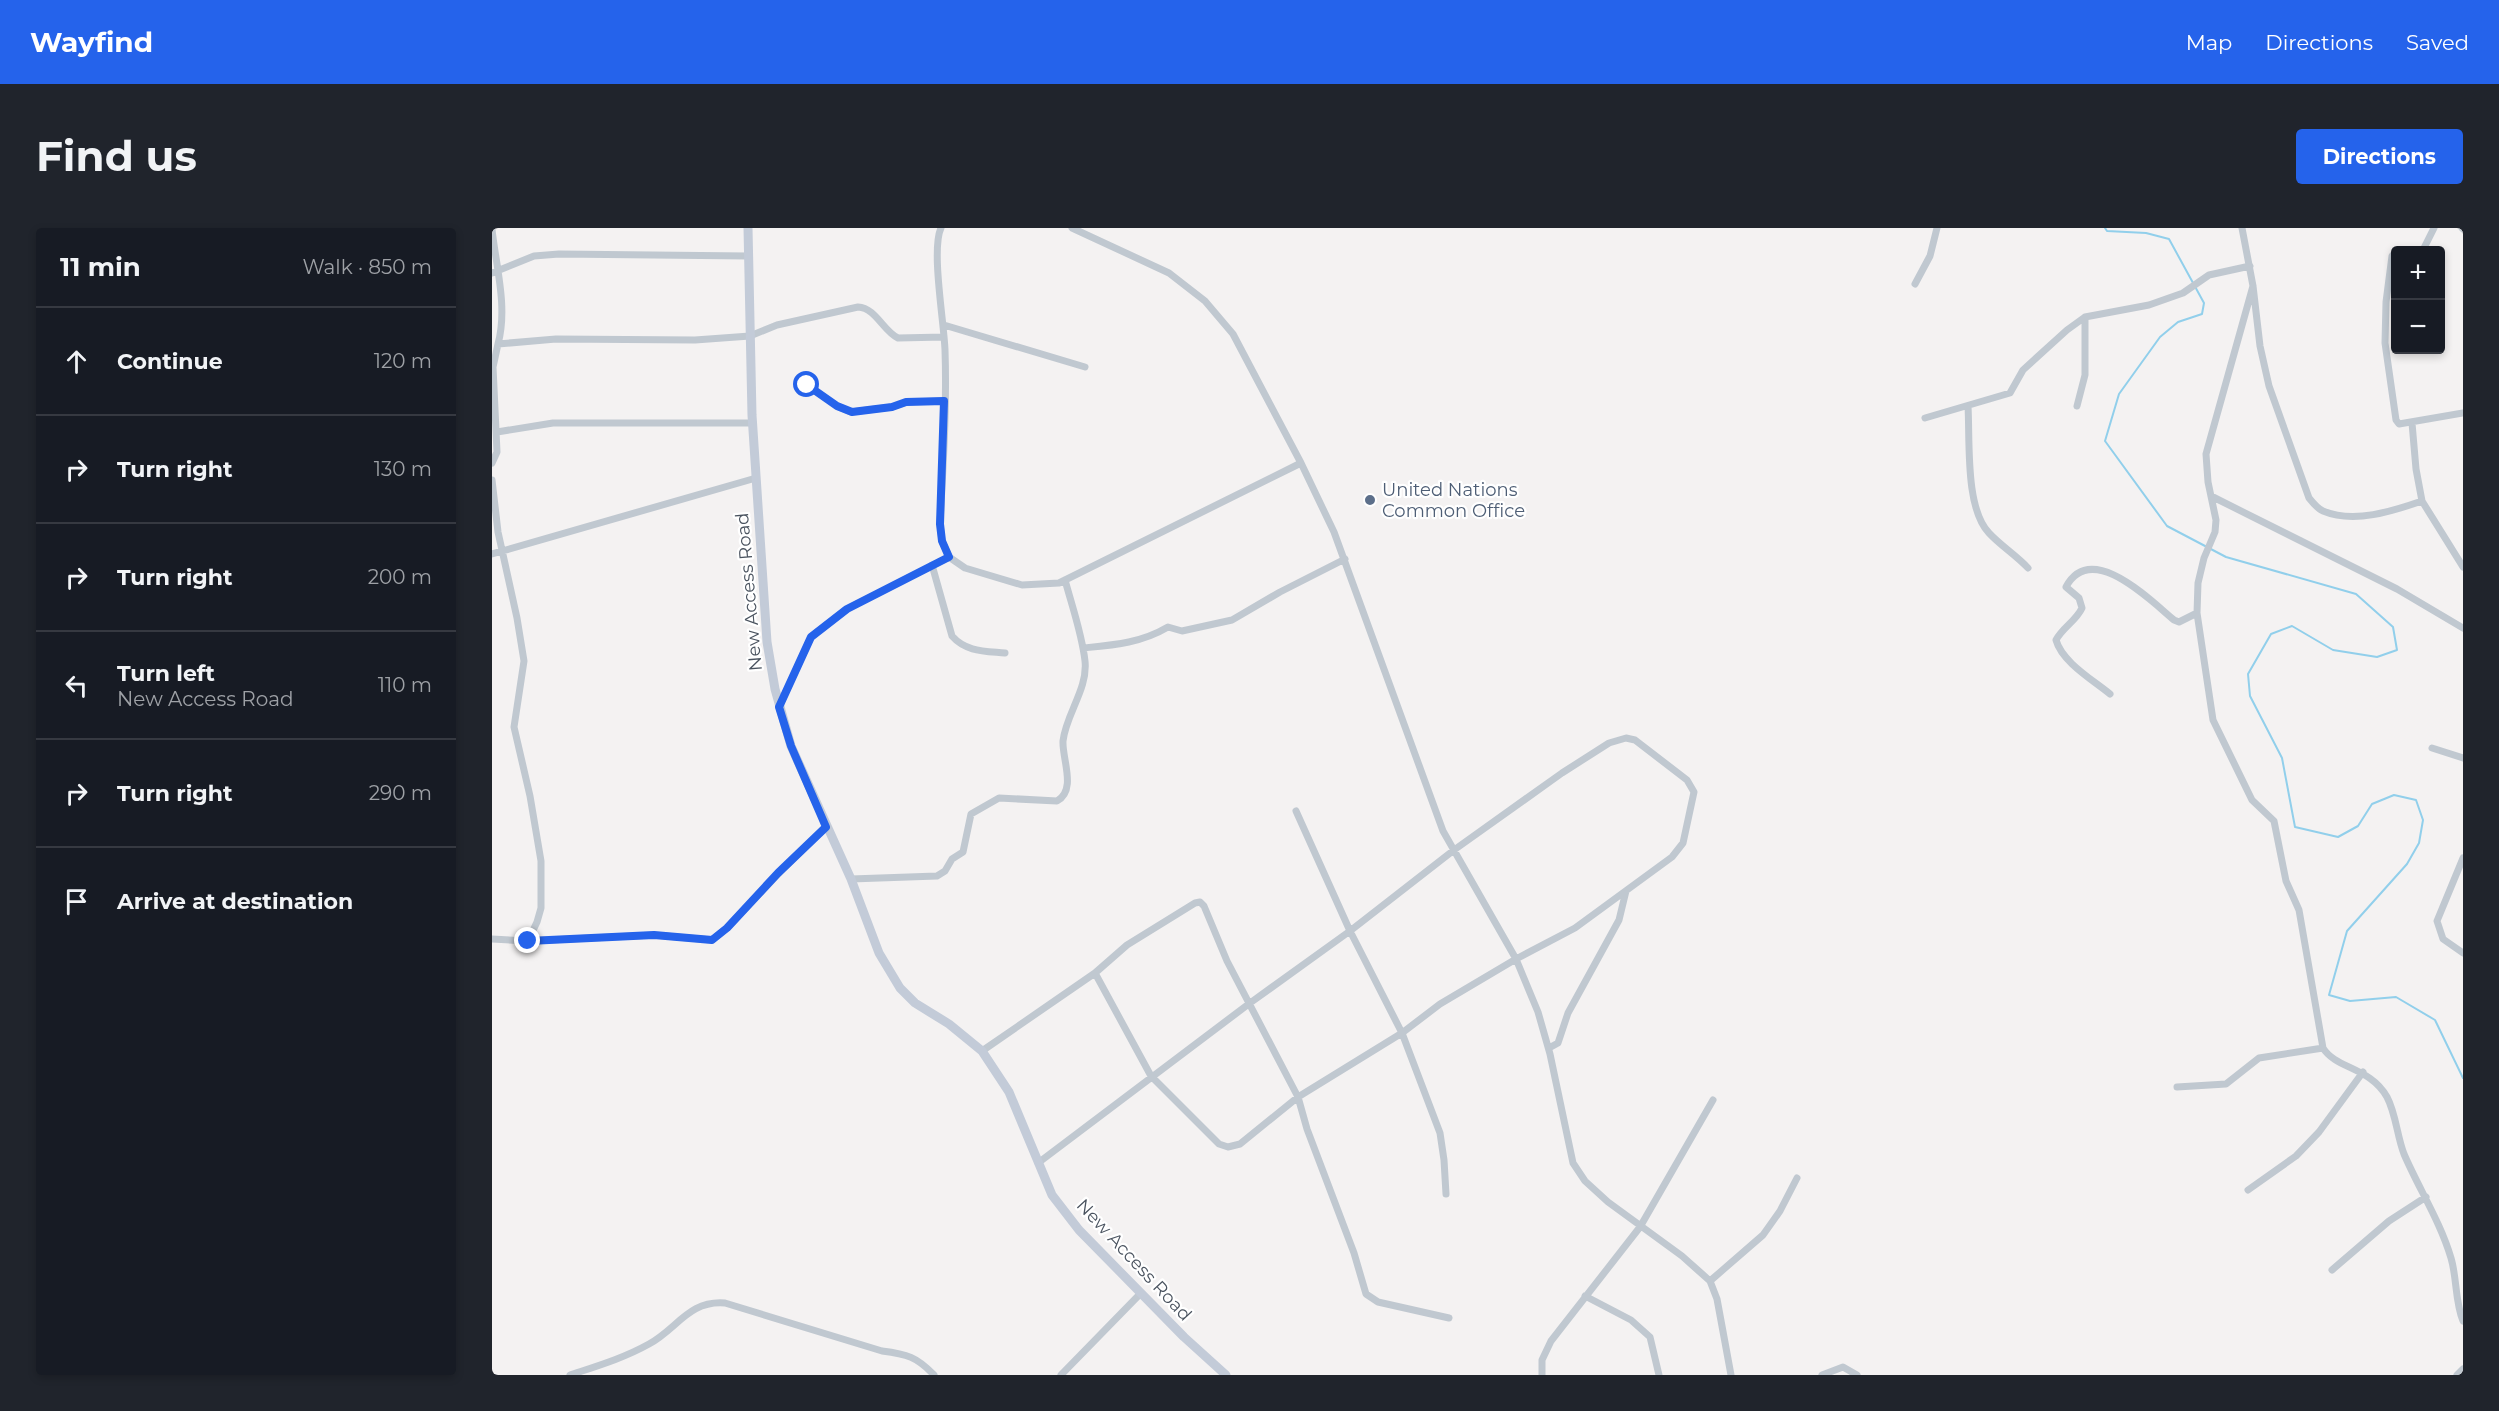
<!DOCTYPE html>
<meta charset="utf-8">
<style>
body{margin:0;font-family:Montserrat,sans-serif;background:#20242c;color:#f1f3f6}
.controls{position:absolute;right:18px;top:18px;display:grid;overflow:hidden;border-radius:6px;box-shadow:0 3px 9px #0003}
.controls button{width:54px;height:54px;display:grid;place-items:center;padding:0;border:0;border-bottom:2px solid #363941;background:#171b24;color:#f1f3f6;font:30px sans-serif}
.stop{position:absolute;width:18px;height:18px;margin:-14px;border:4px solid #2563eb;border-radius:50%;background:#fff}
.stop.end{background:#2563eb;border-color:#fff;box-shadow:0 2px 6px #0008}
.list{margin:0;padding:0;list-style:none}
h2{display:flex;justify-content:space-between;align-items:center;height:78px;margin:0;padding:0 24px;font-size:26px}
h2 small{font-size:20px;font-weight:400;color:#9ea1a6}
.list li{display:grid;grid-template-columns:39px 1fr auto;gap:18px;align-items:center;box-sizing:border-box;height:108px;padding:0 24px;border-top:2px solid #363941}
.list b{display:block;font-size:22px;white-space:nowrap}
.list p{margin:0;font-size:20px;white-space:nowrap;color:#9ea1a6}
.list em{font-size:20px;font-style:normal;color:#9ea1a6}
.icon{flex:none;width:33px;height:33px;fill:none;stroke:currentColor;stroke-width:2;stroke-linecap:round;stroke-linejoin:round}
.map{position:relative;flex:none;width:1971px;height:1147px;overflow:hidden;border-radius:6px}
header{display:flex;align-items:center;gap:36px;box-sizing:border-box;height:84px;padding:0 30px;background:#2563eb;color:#fff}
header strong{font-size:28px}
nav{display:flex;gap:33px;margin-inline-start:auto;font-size:21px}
.intro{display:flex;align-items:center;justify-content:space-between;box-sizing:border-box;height:144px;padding:0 36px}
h1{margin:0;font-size:42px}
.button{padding:15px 27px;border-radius:6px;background:#2563eb;color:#fff;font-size:21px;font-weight:700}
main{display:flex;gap:36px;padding:0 36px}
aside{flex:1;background:#171b24;border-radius:6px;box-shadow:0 3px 9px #0003}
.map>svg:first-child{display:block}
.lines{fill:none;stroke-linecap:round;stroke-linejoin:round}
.stream{stroke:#91cfeb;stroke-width:2}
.minor{stroke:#c0c8d0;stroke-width:7}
.secondary{stroke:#c3cbd8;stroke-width:9}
.route{stroke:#2563eb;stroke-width:8}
.service-dot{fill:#5c6f8a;stroke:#fff;stroke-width:2}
.labels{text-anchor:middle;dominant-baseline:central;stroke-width:4.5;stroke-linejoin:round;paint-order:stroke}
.service-label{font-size:18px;fill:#4e5e75;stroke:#fff;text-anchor:start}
.street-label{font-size:18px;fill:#4a535f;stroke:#fff}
</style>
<header>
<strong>Wayfind</strong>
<nav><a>Map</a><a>Directions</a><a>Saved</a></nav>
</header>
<div class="intro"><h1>Find us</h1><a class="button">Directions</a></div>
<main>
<aside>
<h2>11 min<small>Walk · 850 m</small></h2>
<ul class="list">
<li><svg class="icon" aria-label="ahead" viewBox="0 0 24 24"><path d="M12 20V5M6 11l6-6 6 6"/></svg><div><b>Continue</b></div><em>120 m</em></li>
<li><svg class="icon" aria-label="right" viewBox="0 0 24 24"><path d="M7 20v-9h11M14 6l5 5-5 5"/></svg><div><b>Turn right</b></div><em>130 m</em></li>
<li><svg class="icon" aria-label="right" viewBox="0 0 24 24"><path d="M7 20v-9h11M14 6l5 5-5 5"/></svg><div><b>Turn right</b></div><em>200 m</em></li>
<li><svg class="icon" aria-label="left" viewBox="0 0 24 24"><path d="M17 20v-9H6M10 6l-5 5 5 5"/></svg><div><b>Turn left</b><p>New Access Road</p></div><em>110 m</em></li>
<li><svg class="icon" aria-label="right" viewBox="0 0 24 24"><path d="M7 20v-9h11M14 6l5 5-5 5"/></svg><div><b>Turn right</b></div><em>290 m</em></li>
<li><svg class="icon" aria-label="arrive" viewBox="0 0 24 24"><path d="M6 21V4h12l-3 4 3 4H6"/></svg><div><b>Arrive at destination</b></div></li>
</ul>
</aside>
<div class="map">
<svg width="1971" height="1147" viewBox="0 0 1971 1147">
<rect width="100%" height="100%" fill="#f4f2f2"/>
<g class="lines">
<path class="stream" d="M1613 0 1615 3 1654 5 1677 11 1712 75 1710 86 1686 94 1668 109 1627 166 1613 213 1675 298 1734 329 1864 366 1901 399 1905 422 1885 429 1841 422 1800 398 1779 406 1756 446 1758 468 1790 530 1803 599 1846 609 1866 598 1880 576 1902 567 1924 572 1931 592 1927 615 1915 636 1855 703 1837 767 1858 773 1904 769 1943 792 1971 850"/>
<path class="minor" d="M449 0C439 21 452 94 453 122 455 180 451 238 448 296L450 313 457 329 473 340 530 357 567 355 809 235
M580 0 677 45 713 73 741 106 809 235 842 304 951 603 1024 731 1046 784 1058 826 1081 935 1093 953 1116 974 1190 1028 1218 1053 1225 1071 1239 1147
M1750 0 1761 58 1768 118 1777 158 1817 270C1821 275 1826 281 1831 283 1862 296 1901 283 1930 273
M1970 0 1971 1
M0 1C4 39 16 79 6 116L64 111 203 112 258 108 285 97 366 79C384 80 391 103 406 110L452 109
M1931 22 1942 0
M1904 24 1900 28 1894 74 1893 115 1904 192 1907 196 1971 185
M0 45 42 28 67 26 256 28
M1423 56 1438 28 1445 0
M1761 58 1714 226 1716 254 1724 292 1723 304 1712 330 1706 355 1705 385 1721 492 1760 572 1782 593 1794 653 1807 682 1831 820C1844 841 1878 839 1895 869 1904 886 1905 908 1912 926 1927 961 1948 993 1959 1030 1965 1050 1963 1074 1971 1093
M452 97 593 139
M315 157 345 178 359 184 400 179 415 174 452 173
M1476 178C1478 213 1473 280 1497 305 1509 318 1524 327 1536 340
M1585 178 1593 147V89
M1433 190 1518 165 1531 142 1575 102 1593 89 1657 77 1691 65 1717 47 1758 38
M1920 195 1924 241 1930 273 1971 339
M5 204 61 195H261
M0 235 5 224 1 139 6 116
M0 252 6 304 25 390 32 433 22 499 38 568 49 633V680L45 694 36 713
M1719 268 1905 361 1971 400
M0 326 264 250
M440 337 460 408C474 424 493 423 513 425
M591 420C622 417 649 415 676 399L690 403 740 392 788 364 853 331
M1618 466C1601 452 1570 434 1564 412 1571 399 1584 393 1590 380L1587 370 1574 359C1599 312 1658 372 1682 392L1687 394 1705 385
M287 479 319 409 355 381 457 329
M1940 520 1971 530
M804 583 858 703 910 805 948 905 952 932 954 966
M1971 630 1945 693 1951 711 1971 725
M359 651 445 648 453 643 460 631 471 624 479 586 507 570 565 573C585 562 570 531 571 513 574 486 596 461 593 433 590 406 580 378 573 352
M0 711 36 713 162 707 220 712 235 700 287 645 334 599
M1057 820 1066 815 1076 785 1127 692 1134 663
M490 823 603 745 635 717 703 675 708 674 712 678 735 733 806 869 815 901 862 1025 874 1066 886 1074 957 1090
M1685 859 1734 856 1767 830 1831 820
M546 935 758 775 858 703 962 622 1070 545 1117 515 1134 510 1143 512 1195 552 1202 564 1191 615 1180 629 1083 700 1024 731 948 776 910 805 806 869 748 916 736 919 727 916 659 848 603 745
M1756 962 1804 928 1827 904 1871 844
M1840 1042 1897 993 1934 969
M1218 1053 1271 1007 1288 983 1305 950
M1093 1068 1139 1092 1158 1109 1167 1147
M78 1147C105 1138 132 1130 157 1116 185 1101 197 1072 233 1075L390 1123C415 1126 425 1129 442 1147
M569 1147 649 1065
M1050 1147V1132L1059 1113 1148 999 1221 872
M1330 1147 1351 1139 1365 1147
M1965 1147 1971 1141"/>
<path class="secondary" d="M256 0 260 187 275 414 283 461 299 518 359 651 387 725 408 760 423 775 457 796 490 823 517 864 560 967 587 1002 692 1109 734 1147"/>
</g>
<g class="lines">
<path class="route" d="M36 713 162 707 220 712 235 700 286 645 334 599 299 518 287 479 319 409 355 381 457 329 450 313 448 296 452 173 414 174 400 179 360 184 345 178 315 157"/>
</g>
<circle class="service-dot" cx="878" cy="272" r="6"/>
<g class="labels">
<g class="service-label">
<text x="890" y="262">United Nations<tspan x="890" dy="21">Common Office</tspan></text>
</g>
<g class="street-label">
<text transform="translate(257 364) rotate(-95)">New Access Road</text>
<text transform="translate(642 1032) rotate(47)">New Access Road</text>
</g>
</g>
</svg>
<div class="controls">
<button>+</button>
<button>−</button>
</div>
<div class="stop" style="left:315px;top:157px"></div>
<div class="stop end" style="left:36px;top:713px"></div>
</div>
</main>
